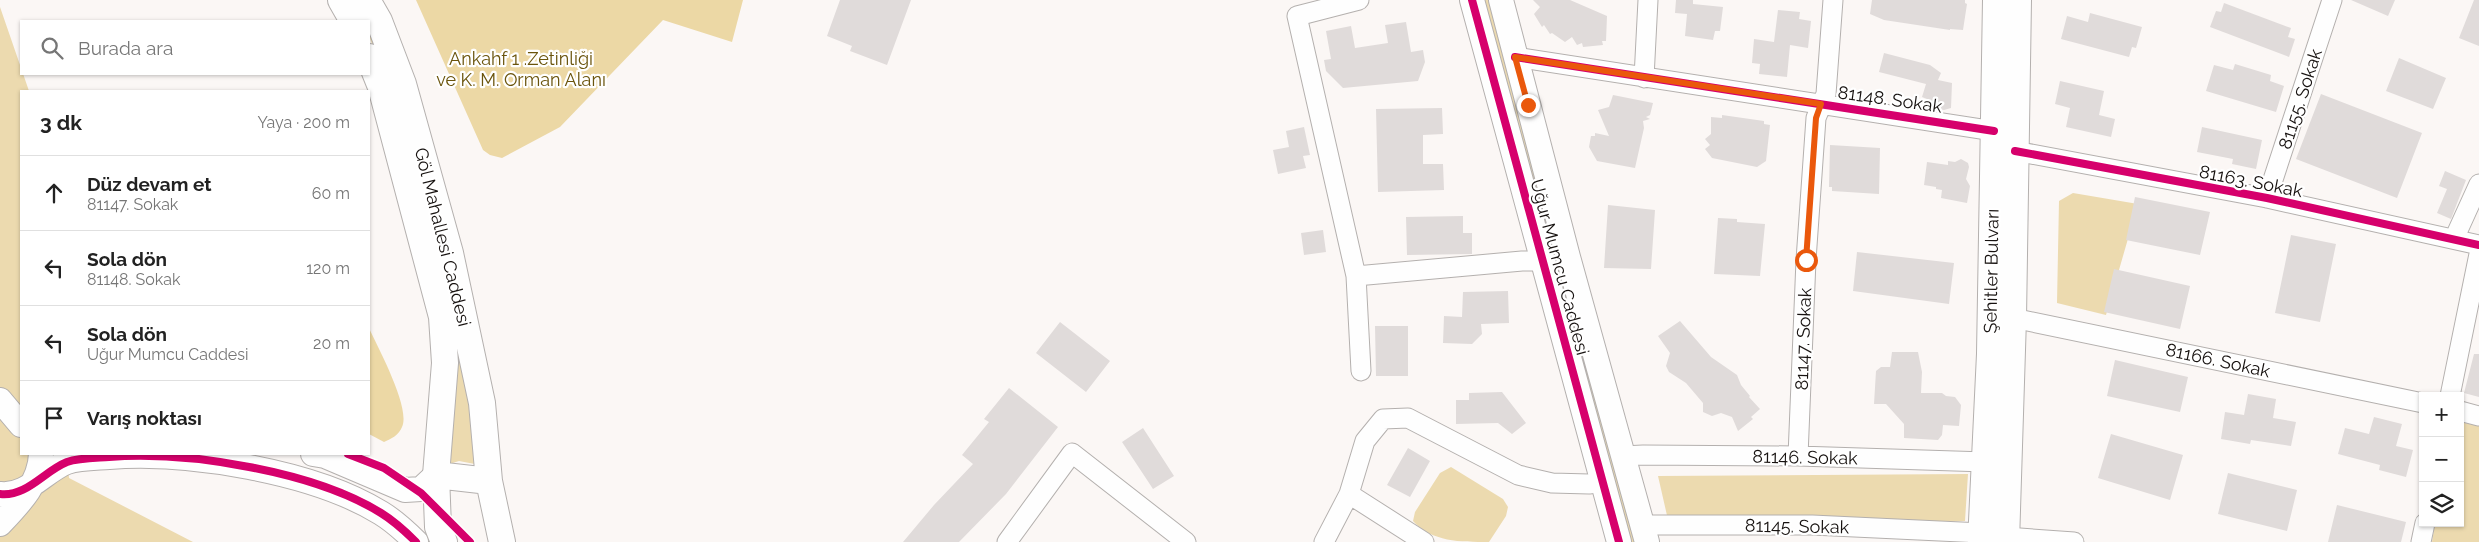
<!DOCTYPE html>
<html lang="tr">
<meta charset="utf-8">
<style>
body{margin:0;font-family:Raleway,sans-serif;background:#f6f6f6;color:#222}
.controls{position:absolute;right:15px;bottom:15px;display:grid;overflow:hidden;border-radius:0px;box-shadow:0 1px 4px #0004}
.controls button{width:45px;height:45px;display:grid;place-items:center;padding:0;border:0;border-bottom:1px solid #e0e0e0;background:#fff;color:#222;font:25px sans-serif}
.stop{position:absolute;width:15px;height:15px;margin:-11px;border:4px solid #ea580c;border-radius:50%;background:#fff}
.stop.end{background:#ea580c;border-color:#fff;box-shadow:0 1px 5px #0008}
.list{margin:0;padding:0;list-style:none}
h2{display:flex;justify-content:space-between;align-items:center;height:65px;margin:0;padding:0 20px;font-size:21px}
h2 small{font-size:16px;font-weight:400;color:#767676}
.list li{display:grid;grid-template-columns:32px 1fr auto;gap:15px;align-items:center;box-sizing:border-box;height:75px;padding:0 20px;border-top:1px solid #e0e0e0}
.list b{display:block;font-size:19px;white-space:nowrap}
.list p{margin:0;font-size:16px;white-space:nowrap;color:#767676}
.list em{font-size:16px;font-style:normal;color:#767676}
.icon{flex:none;width:28px;height:28px;fill:none;stroke:currentColor;stroke-width:2;stroke-linecap:round;stroke-linejoin:round}
.map{position:relative;flex:none;width:2479px;height:542px;overflow:hidden}
.search{position:absolute;background:#fff;box-shadow:0 1px 4px #0004;left:20px;top:20px;width:350px;height:55px;display:flex;align-items:center;gap:12px;box-sizing:border-box;padding:0 18px;border-radius:0px;color:#767676;font-size:19px}
.panel{position:absolute;background:#fff;box-shadow:0 1px 4px #0004;left:20px;top:90px;width:350px;height:365px;border-radius:0px}
.map>svg:first-child{display:block}
.green{fill:#ecdaaf}
.forest{fill:#ecd8a5}
.building{fill:#e0dbda}
.lines{fill:none;stroke-linecap:round;stroke-linejoin:round}
.minor-casing{stroke:#b4b0ae;stroke-width:21}
.tertiary-casing{stroke:#b4b0ae;stroke-width:26}
.secondary-casing{stroke:#b4b0ae;stroke-width:28}
.minor{stroke:#fefefe;stroke-width:19}
.tertiary{stroke:#fefefe;stroke-width:24}
.secondary{stroke:#fefefe;stroke-width:26}
.cycleway-casing{stroke:#fff;stroke-width:11}
.cycleway{stroke:#d6006c;stroke-width:8}
.route{stroke:#ea580c;stroke-width:6}
.labels{text-anchor:middle;dominant-baseline:central;stroke-width:4.5;stroke-linejoin:round;paint-order:stroke}
.park-label{font-size:18px;fill:#6a540c;stroke:#fff}
.street-label{font-size:18px;fill:#171210;stroke:#fff}
</style>
<div class="map">
<svg width="2479" height="542" viewBox="0 0 2479 542">
<rect width="100%" height="100%" fill="#fbf7f5"/>
<path class="green" d="M1482 0H1489L1635 542H1630L1575 333Z
M0 7 29 91H21V454H67L69 478 193 542H0Z
M369 23 401 108 442 255 470 382 480 465 459 461 440 467 452 377 450 315 396 109 369 36Z
M2073 193 2138 204 2106 315 2057 303 2059 201Z
M2460 422 2479 426V542H2432L2435 523H2460Z
M1451 467 1503 499 1508 507 1506 516 1489 542C1460 542 1432 542 1413 521L1415 512 1440 473Z
M1968 474 1965 521 1671 533 1658 476Z"/>
<path class="forest" d="M416 0H743L732 42 663 20 560 127 502 158 490 155 483 150Z
M369 328C378 348 411 408 402 427 399 435 391 439 384 442L369 434Z"/>
<path class="building" d="M840 0H911L887 65 850 51 852 46 827 36Z
M1533 0H1570L1607 16 1606 41H1602L1603 45 1583 47 1582 43 1577 45 1572 37 1565 42 1552 33 1550 34 1544 25 1542 27 1534 14 1540 7Z
M1676 0H1693V4L1723 7 1720 31H1715L1713 40 1685 36 1687 14 1675 13Z
M1872 0H1965V3L1967 4 1963 30 1950 29V30L1884 20 1870 14Z
M2351 0H2395L2388 16Z
M2474 0H2479V46L2459 38Z
M2224 3 2291 28 2288 37 2295 39 2289 57 2210 27 2216 11 2221 12Z
M1778 10 1800 12 1799 19 1811 21 1808 48 1790 45 1787 77 1759 74 1760 64 1752 63 1754 39 1774 42Z
M2090 13 2142 27 2136 48 2132 47 2129 57 2061 39 2067 16 2088 22Z
M1406 22 1411 52 1423 50 1425 62 1418 81 1343 88 1326 71 1324 60 1331 59 1326 31 1351 26 1355 48 1388 43 1385 25Z
M1884 53 1930 65 1941 73 1938 80 1952 83 1951 108 1944 110 1926 106 1927 99 1922 97 1926 84 1879 72Z
M2399 58 2446 78 2433 109 2386 91Z
M2235 64 2271 75 2270 81 2284 86 2276 112 2206 91 2214 65 2233 70Z
M2060 81 2104 91 2099 115 2115 119 2111 137 2066 127 2070 108 2055 104Z
M2321 94 2422 133 2397 198 2296 159Z
M1613 95 1653 103 1650 115 1646 117 1650 119 1643 121 1644 128 1635 168 1597 161 1589 147 1591 136H1595V133L1609 136 1598 110 1609 107Z
M1442 108 1443 134 1423 135V164H1443L1444 190 1378 192 1376 109Z
M1722 115 1764 121V124L1770 125 1766 161 1757 167 1712 158 1705 149 1710 145 1705 139 1711 134V117L1722 118Z
M1304 127 1310 155 1303 156 1306 168 1278 174 1273 150 1289 147 1286 131Z
M2202 127 2262 140 2256 169 2232 164 2233 159 2197 152Z
M1830 145 1880 148 1879 194 1832 191V187H1829Z
M1961 159 1968 163 1969 167 1966 179 1970 186 1967 203 1941 198 1942 190 1936 189V187L1924 185 1927 162 1948 165V161L1955 162Z
M2445 171 2466 180 2451 219 2437 213 2447 189 2439 186Z
M2135 197 2210 212 2200 255 2126 240Z
M1608 205 1655 210 1651 269 1604 268Z
M1463 216V233H1472V254L1407 255 1406 217Z
M1718 218 1737 219V222L1765 224 1760 276 1714 274Z
M1323 230 1326 252 1304 255 1301 233Z
M2291 235 2336 244 2320 322 2275 313Z
M1857 252 1954 263 1949 304 1853 291Z
M2114 269 2190 286 2180 329 2104 312Z
M1508 291 1509 323 1481 324 1482 334 1472 344 1443 343 1444 316 1462 317 1463 292Z
M1680 321 1711 357 1737 375 1741 385 1750 396 1749 397 1760 409 1751 417 1753 419 1738 431 1732 417 1721 413 1712 416 1703 412V403L1686 383 1669 372 1666 366 1670 353 1658 336Z
M1060 322 1110 361 1086 392 1036 353Z
M1375 326H1408V376H1376Z
M1892 352H1918L1922 372 1921 393H1942L1946 396 1955 397 1961 405 1959 426 1943 425 1942 435 1938 440 1904 438V424L1886 404H1874L1876 371 1881 367H1890Z
M2474 354H2479V397L2464 393Z
M2115 360 2188 377 2180 412 2107 396Z
M1009 388 1058 427 1006 494 959 542H903L934 505 973 464 962 455 989 422 984 419Z
M1502 392 1526 423 1512 434 1498 423 1456 424V400H1469V393Z
M2248 394 2276 399 2273 418 2296 422 2291 446 2251 440 2250 444 2221 439 2225 412 2244 415Z
M2374 417 2402 424 2396 446 2413 450 2406 477 2379 470 2380 465 2338 454 2345 428 2369 434Z
M1143 428 1174 476 1153 489 1122 442Z
M2111 434 2183 455 2170 500 2098 478Z
M1408 448 1430 461 1410 497 1387 485Z
M2228 473 2297 490 2287 531 2218 514Z
M2337 505 2406 522 2401 542H2328Z"/>
<g class="lines">
<g class="minor-casing">
<path id="minor" d="M1359 0 1297 16 1356 276 1361 371
M1515 57 1994 131
M1644 78 1648 0
M2015 151 2267 198 2479 245
M2267 198 2332 0
M2454 239 2479 184
M1356 276 1522 261H1543
M2013 318 2423 403
M2450 396 2479 254
M2460 411 2479 416
M1623 456 1643 455 1798 456 1986 462
M1798 456 1806 260 1816 118 1826 94 1833 0
M1349 494 1365 441 1383 419 1408 418 1518 475 1552 483 1589 484 1604 482
M1642 525H1812L1982 533
M2006 537 2074 542
M1007 542 1072 453 1186 542
M1324 542 1349 494 1424 542
M2421 542 2425 523"/>
</g>
<g class="tertiary-casing">
<path id="tertiary" d="M1472 0 1619 542
M1501 0 1568 257 1647 542
M0 400 21 425
M313 454 325 456 405 490 421 489 436 475
M0 494C27 497 44 471 67 462 79 458 96 458 109 457 188 451 313 471 381 513 394 521 406 532 416 542
M0 524C19 504 40 483 41 454"/>
</g>
<g class="secondary-casing">
<path id="secondary" d="M341 0 353 21
M367 0 379 21 403 84 450 253 482 403 489 481 502 542
M369 57 381 87 442 317 445 363 436 475 438 527 444 542
M436 475 489 481
M1981 542 1990 354 1996 0
M2006 542 2013 318 2018 0"/>
</g>
<use href="#minor" class="minor"/>
<use href="#tertiary" class="tertiary"/>
<use href="#secondary" class="secondary"/>
<g class="cycleway-casing">
<path id="cycleway" d="M1472 0 1619 542
M1515 57 1994 131
M2015 151 2267 198 2479 245
M348 454 384 468 421 493 470 542
M0 494C27 497 44 471 67 462 79 458 96 458 109 457 188 451 313 471 381 513 394 521 406 532 416 542"/>
</g>
<use href="#cycleway" class="cycleway"/>
</g>
<g class="lines">
<path class="route" d="M1528 105 1515 57 1821 104 1816 118 1806 260"/>
</g>
<g class="labels">
<g class="park-label">
<text x="521" y="58">Ankahf 1 .Zetinliği<tspan x="521" dy="21">ve K. M. Orman Alanı</tspan></text>
</g>
<g class="street-label">
<text transform="translate(1890 99) rotate(8)">81148. Sokak</text>
<text transform="translate(2300 99) rotate(-72)">81155. Sokak</text>
<text transform="translate(2251 181) rotate(11)">81163. Sokak</text>
<text transform="translate(443 237) rotate(76)">Göl Mahallesi Caddesi</text>
<text transform="translate(1560 267) rotate(75)">Uğur Mumcu Caddesi</text>
<text transform="translate(1991 271) rotate(-89)">Şehitler Bulvarı</text>
<text transform="translate(1803 339) rotate(-88)">81147. Sokak</text>
<text transform="translate(2218 360) rotate(12)">81166. Sokak</text>
<text transform="translate(1805 457) rotate(1)">81146. Sokak</text>
<text transform="translate(1797 526) rotate(1)">81145. Sokak</text>
</g>
</g>
</svg>
<div class="controls">
<button>+</button>
<button>−</button>
<button><svg class="icon" aria-label="layers" viewBox="0 0 24 24"><path d="M12 4l9 5-9 5-9-5zM3 14l9 5 9-5"/></svg></button>
</div>
<div class="stop" style="left:1806px;top:260px"></div>
<div class="stop end" style="left:1528px;top:105px"></div>
<div class="search"><svg class="icon" aria-label="search" viewBox="0 0 24 24"><circle cx="10" cy="10" r="6"/><path d="M15 15l6 6"/></svg>Burada ara</div>
<section class="panel">
<h2>3 dk<small>Yaya · 200 m</small></h2>
<ul class="list">
<li><svg class="icon" aria-label="ahead" viewBox="0 0 24 24"><path d="M12 20V5M6 11l6-6 6 6"/></svg><div><b>Düz devam et</b><p>81147. Sokak</p></div><em>60 m</em></li>
<li><svg class="icon" aria-label="left" viewBox="0 0 24 24"><path d="M17 20v-9H6M10 6l-5 5 5 5"/></svg><div><b>Sola dön</b><p>81148. Sokak</p></div><em>120 m</em></li>
<li><svg class="icon" aria-label="left" viewBox="0 0 24 24"><path d="M17 20v-9H6M10 6l-5 5 5 5"/></svg><div><b>Sola dön</b><p>Uğur Mumcu Caddesi</p></div><em>20 m</em></li>
<li><svg class="icon" aria-label="arrive" viewBox="0 0 24 24"><path d="M6 21V4h12l-3 4 3 4H6"/></svg><div><b>Varış noktası</b></div></li>
</ul>
</section>
</div>
